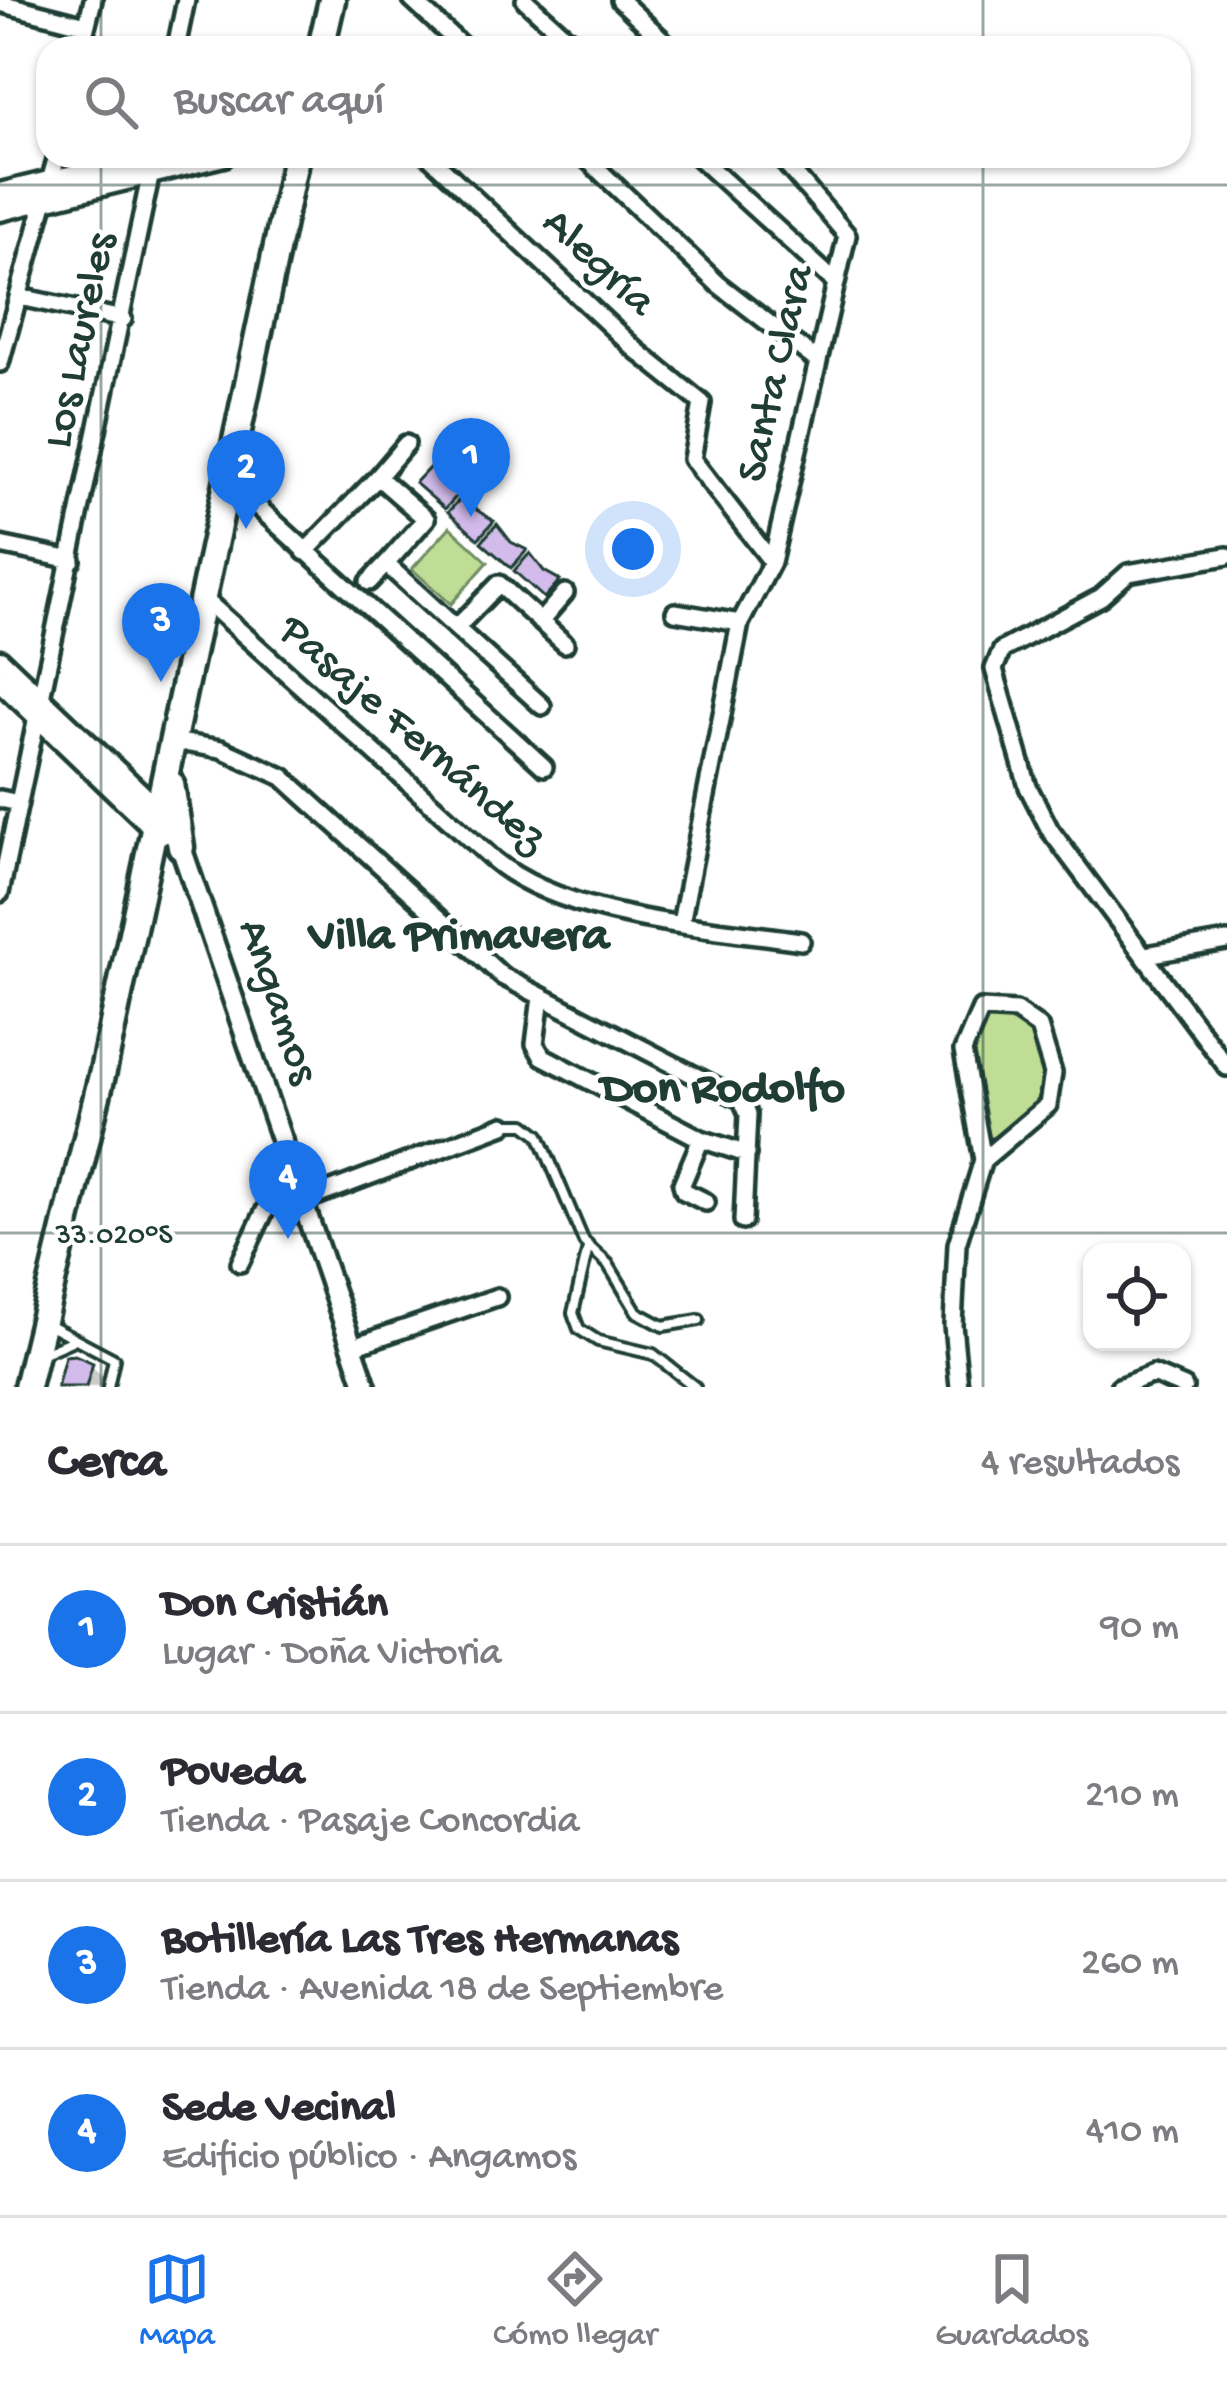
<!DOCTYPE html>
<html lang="es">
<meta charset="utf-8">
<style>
body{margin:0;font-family:"Gochi Hand",sans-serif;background:#f2f2f3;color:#2b2b33}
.controls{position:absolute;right:36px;bottom:36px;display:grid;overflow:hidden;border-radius:24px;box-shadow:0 3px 9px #0004}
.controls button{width:108px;height:108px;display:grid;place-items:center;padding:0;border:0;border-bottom:3px solid #e1e1e2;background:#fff;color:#2b2b33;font:60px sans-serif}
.you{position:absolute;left:633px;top:549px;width:42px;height:42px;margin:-30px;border:9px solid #fff;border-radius:50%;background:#1a73e8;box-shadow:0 0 0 18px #1a73e833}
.badge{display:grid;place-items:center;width:78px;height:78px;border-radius:50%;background:#1a73e8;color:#fff;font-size:39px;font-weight:700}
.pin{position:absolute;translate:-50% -99px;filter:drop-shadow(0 3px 6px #0008)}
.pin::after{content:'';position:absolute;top:63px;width:42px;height:36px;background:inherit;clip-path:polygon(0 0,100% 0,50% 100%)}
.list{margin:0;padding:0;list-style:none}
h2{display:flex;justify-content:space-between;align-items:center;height:156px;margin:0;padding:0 48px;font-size:51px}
h2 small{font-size:39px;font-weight:400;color:#7c7c81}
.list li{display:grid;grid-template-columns:78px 1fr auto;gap:36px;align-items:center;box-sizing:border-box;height:168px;padding:0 48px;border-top:3px solid #e1e1e2}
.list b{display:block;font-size:45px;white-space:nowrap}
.list p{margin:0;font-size:39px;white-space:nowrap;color:#7c7c81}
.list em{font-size:39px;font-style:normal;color:#7c7c81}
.icon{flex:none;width:66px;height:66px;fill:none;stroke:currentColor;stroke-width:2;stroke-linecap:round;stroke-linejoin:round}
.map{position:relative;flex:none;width:1227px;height:1387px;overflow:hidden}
.search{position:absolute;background:#fff;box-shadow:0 3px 9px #0004;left:36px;right:36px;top:36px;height:132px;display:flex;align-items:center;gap:30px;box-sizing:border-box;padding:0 42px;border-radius:36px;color:#7c7c81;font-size:45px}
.sheet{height:828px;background:#fff}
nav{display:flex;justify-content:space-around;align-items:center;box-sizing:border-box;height:168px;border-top:3px solid #e1e1e2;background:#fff;font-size:33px;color:#7c7c81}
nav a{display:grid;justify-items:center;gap:6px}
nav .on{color:#1a73e8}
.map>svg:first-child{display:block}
.green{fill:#bfdd95;stroke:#6f8d64;stroke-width:3}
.shadow{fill:#0003}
.building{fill:#d3bcec;stroke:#1f3d34;stroke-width:3}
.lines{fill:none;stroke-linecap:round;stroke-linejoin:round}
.service-casing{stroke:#1f3d34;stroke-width:16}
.minor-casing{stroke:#1f3d34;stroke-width:24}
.tertiary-casing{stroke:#1f3d34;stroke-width:27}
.primary-casing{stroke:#1f3d34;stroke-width:33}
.service{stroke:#fff;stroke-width:8}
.minor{stroke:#fff;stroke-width:15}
.tertiary{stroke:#fff;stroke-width:18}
.primary{stroke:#fff;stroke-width:24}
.ticks{fill:none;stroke:#1f3d34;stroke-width:3;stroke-opacity:0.45}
.labels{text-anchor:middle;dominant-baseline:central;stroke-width:9;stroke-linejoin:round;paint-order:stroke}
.street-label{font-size:45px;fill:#1f3d34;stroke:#fff}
.neighbourhood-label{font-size:48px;font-weight:bold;fill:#1f3d34;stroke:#fff}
.ticks-label{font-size:30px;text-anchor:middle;fill:#1f3d34;stroke:#fff;stroke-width:9;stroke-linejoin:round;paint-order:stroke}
</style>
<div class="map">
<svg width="1227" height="1387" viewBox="0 0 1227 1387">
<rect width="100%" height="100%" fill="#fff"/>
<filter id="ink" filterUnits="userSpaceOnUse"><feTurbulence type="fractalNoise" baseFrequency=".00833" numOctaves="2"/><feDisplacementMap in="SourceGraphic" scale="24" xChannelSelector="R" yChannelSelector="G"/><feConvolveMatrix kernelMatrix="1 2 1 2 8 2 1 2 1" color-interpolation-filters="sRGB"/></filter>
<g filter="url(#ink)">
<path class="green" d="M450 527 488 562 451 604 412 569Z
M988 1014C1053 1017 1048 1050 1045 1103L993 1145C979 1112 952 1039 988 1014Z"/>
<path class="shadow" d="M432 469 570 593 557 607 430 493Z
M67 1359 91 1365 102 1377 100 1387H60Z"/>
<path class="building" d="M432 465 442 480 461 491 445 509 415 483Z
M465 494 475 509 494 521 478 539 448 512Z
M497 524 511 542 527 550 511 568 481 542Z
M530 553 544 571 560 580 544 598 514 571Z
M75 1355 93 1363 86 1387H57L65 1356Z"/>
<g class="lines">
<g class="service-casing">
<path id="service" d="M505 1124H525L539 1135 584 1242 608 1264 637 1312 663 1326 699 1320
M588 1248 573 1313 579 1329 598 1341 653 1354 695 1387
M46 1323 114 1359 108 1387
M41 1354 71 1341"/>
</g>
<g class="minor-casing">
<path id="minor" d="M412 0 464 48
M525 0 578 48
M620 0 671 48
M0 3 86 25
M81 48 93 0
M176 48 186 0
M429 156 636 350 702 403 692 459 772 562
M584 156 718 284 815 359
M697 156 834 281
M20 297 123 319
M0 363 57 156
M378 477 406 444
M227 479 544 767
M0 545 72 560
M305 552 378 477 426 519 386 564 456 628 499 584 565 644
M1227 556 1128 573 1101 597 1002 650 994 669 1028 787 1050 830 1227 1067
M369 582 386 564
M202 597 494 860C566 920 709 927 801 941
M675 612 740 623
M540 622 565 593
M456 628 542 706
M172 741 221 749 283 777 502 976 742 1100 748 1114 743 1221
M0 799 19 803
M0 893 153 163
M681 923 740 623 772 562 847 235 779 156
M1146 955 1227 941
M541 997 535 1044 542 1056 701 1139 747 1154
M701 1139 682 1184 684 1191 706 1202
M303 1201 504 1125
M240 1263 289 1160
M351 1347 497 1297
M959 1387 953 1325 957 1244 983 1160 963 1051 981 1009 1016 1011 1039 1027 1053 1073 1048 1105 983 1160
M1119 1387 1153 1374 1184 1387"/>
</g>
<g class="tertiary-casing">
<path id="tertiary" d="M0 193 151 156
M0 211 224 156
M0 660 160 812 181 847 366 1387
M0 681 161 835"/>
</g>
<g class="primary-casing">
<path id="primary" d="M321 48 332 0
M171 784 181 847
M27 1387 103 1071 296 156"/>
</g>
<use href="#service" class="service"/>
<use href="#minor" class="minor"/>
<use href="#tertiary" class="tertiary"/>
<use href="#primary" class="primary"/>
</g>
</g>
<path class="ticks" d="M101 0V48M983 0V48M101 156V1387M983 156V1387M0 185H1227M0 1233H1227"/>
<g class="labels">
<g class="street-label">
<text transform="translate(597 264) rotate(43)">Alegría</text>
<text transform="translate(82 341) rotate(-78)">Los Laureles</text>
<text transform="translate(778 374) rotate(-77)">Santa Clara</text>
<text transform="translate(411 736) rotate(41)">Pasaje Fernández</text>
<text transform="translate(276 1002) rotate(71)">Angamos</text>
</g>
<g class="neighbourhood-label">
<text x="459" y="938">Villa Primavera</text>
<text x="723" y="1091">Don Rodolfo</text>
</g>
</g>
<g class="ticks-label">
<text x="114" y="1243">33.020°S</text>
</g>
</svg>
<div class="controls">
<button><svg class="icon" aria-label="locate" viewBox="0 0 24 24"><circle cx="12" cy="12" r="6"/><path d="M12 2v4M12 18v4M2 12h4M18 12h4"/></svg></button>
</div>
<div class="you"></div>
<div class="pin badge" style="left:471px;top:517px">1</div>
<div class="pin badge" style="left:246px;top:529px">2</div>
<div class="pin badge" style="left:161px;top:682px">3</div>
<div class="pin badge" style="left:288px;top:1239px">4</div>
<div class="search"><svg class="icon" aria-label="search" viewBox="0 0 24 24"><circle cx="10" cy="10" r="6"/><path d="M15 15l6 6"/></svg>Buscar aquí</div>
</div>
<section class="sheet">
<h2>Cerca<small>4 resultados</small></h2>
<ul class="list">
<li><span class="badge">1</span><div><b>Don Cristián</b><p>Lugar · Doña Victoria</p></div><em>90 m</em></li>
<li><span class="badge">2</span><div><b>Poveda</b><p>Tienda · Pasaje Concordia</p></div><em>210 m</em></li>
<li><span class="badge">3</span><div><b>Botillería Las Tres Hermanas</b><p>Tienda · Avenida 18 de Septiembre</p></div><em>260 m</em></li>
<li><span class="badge">4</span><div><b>Sede Vecinal</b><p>Edificio público · Angamos</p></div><em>410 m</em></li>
</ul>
</section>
<nav>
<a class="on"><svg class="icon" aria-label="map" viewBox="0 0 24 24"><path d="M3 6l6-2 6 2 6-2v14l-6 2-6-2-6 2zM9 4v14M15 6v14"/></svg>Mapa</a>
<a><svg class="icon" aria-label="directions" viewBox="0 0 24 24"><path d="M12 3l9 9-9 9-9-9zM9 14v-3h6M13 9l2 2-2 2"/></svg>Cómo llegar</a>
<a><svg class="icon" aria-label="saved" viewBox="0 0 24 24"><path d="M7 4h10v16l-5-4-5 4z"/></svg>Guardados</a>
</nav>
